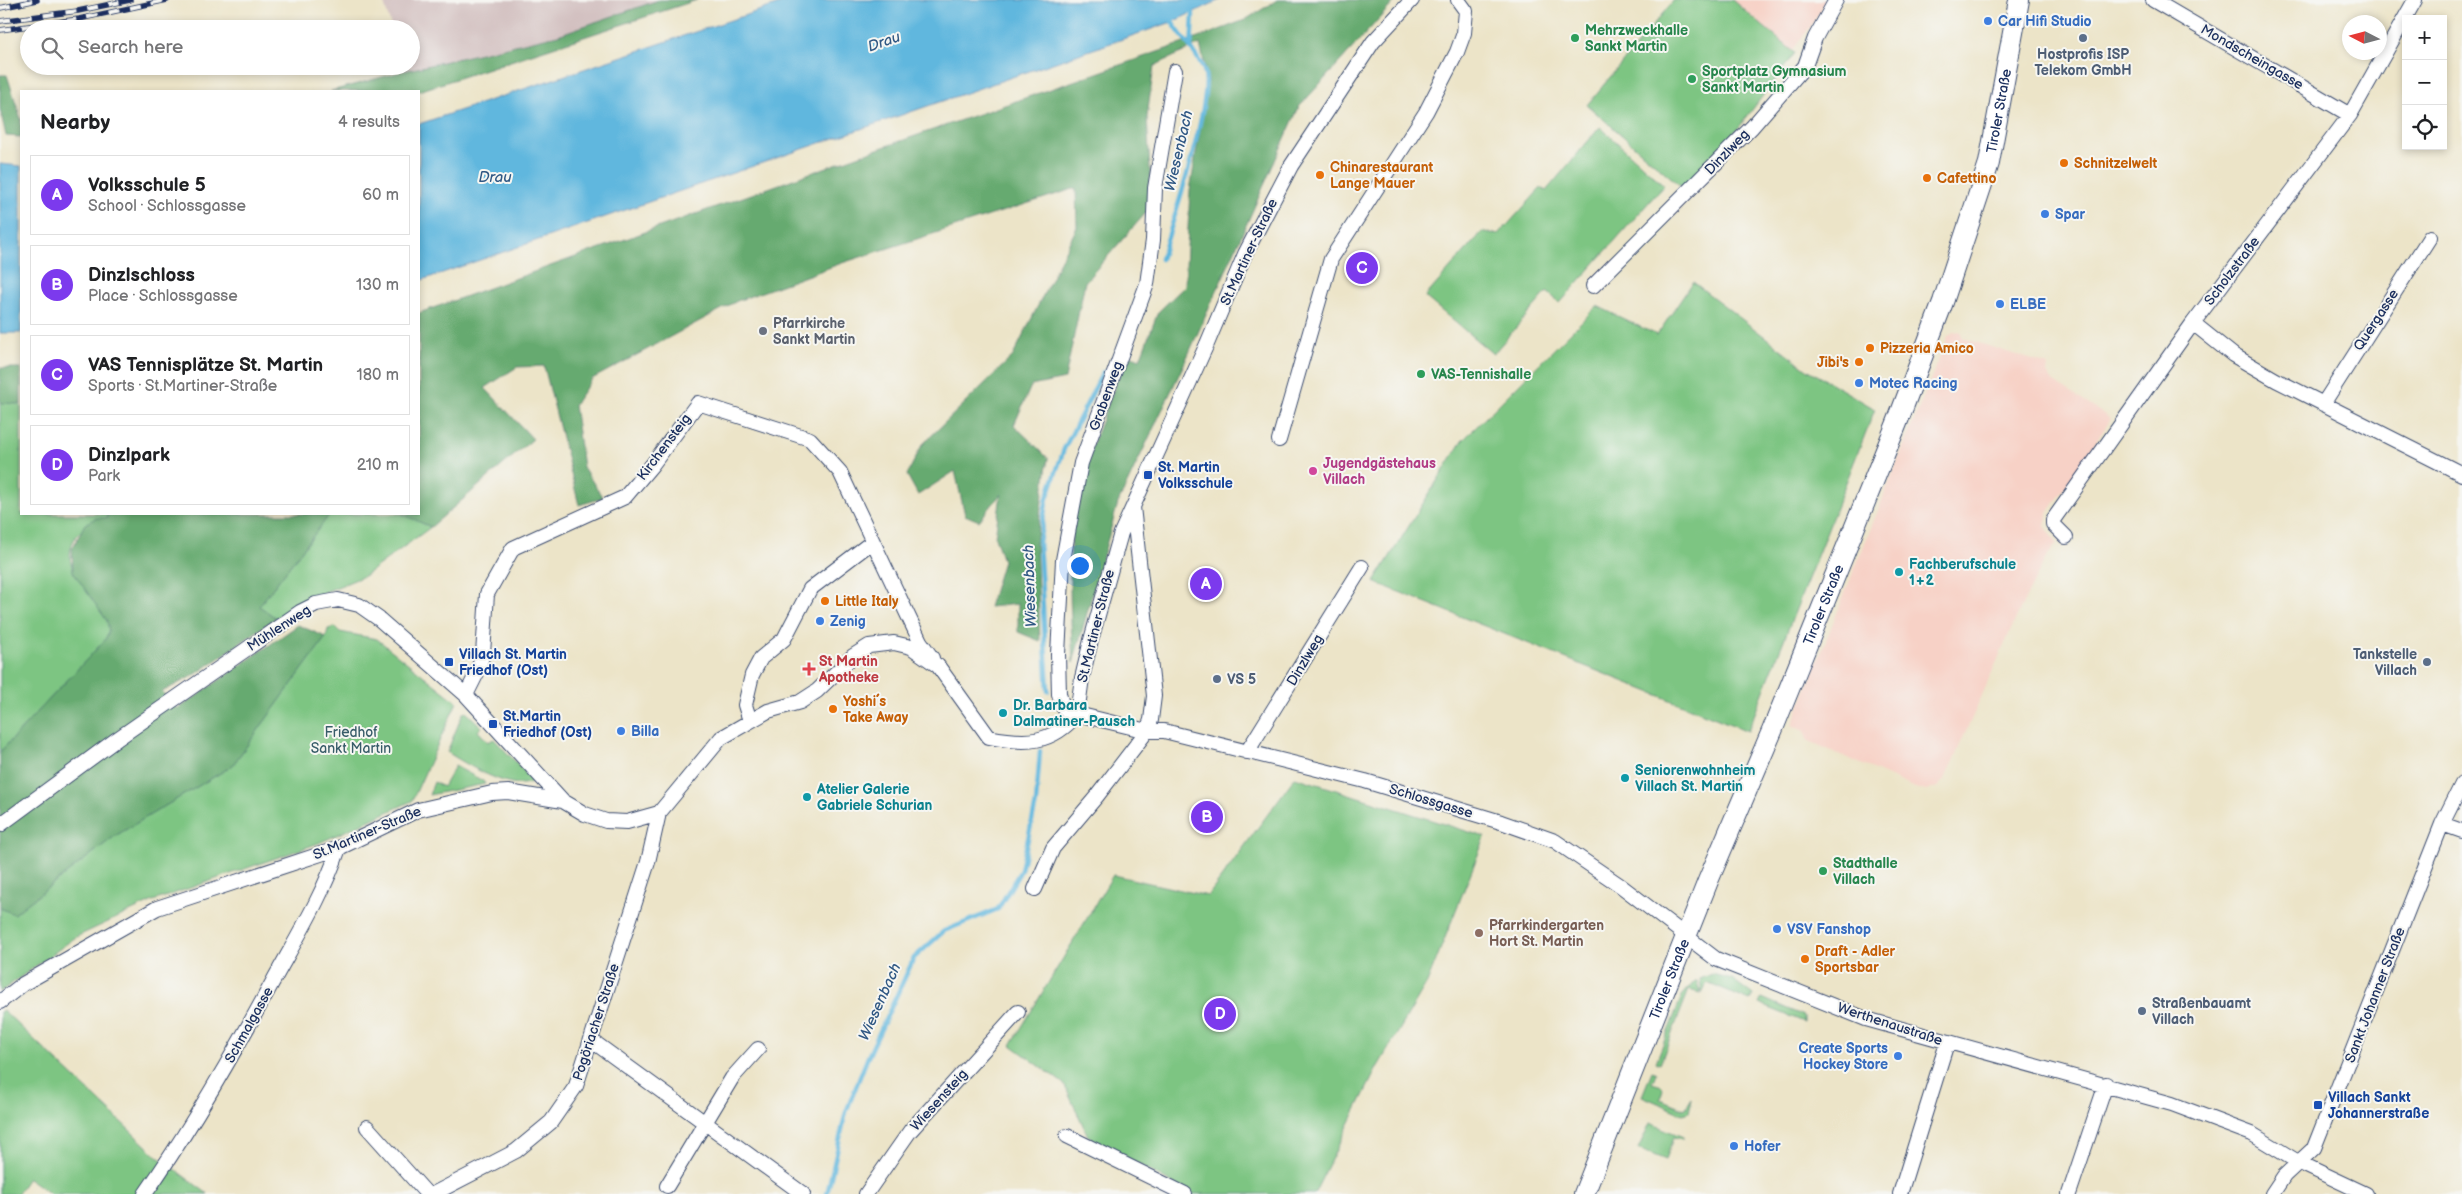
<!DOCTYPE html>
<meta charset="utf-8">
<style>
body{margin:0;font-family:"Balsamiq Sans",sans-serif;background:#f2f2f2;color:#202124}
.controls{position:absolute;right:15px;top:15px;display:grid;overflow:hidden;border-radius:0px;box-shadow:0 2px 8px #0003}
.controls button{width:45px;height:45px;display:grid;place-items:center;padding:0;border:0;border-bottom:1px solid #e0e0e0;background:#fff;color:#202124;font:25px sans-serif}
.compass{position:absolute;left:2342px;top:15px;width:45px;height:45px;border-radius:50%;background:#fff;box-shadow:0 2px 8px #0003;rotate:276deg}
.you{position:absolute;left:1079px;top:565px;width:18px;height:18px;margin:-12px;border:4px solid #fff;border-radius:50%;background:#1a73e8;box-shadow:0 0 0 8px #1a73e833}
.badge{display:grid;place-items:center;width:32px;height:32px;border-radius:50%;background:#7c3aed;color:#fff;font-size:16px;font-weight:700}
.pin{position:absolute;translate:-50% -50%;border:2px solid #fff;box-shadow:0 1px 5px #0006}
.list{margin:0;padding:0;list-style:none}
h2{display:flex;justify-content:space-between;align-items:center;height:65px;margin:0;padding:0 20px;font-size:21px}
h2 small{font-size:16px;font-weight:400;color:#757577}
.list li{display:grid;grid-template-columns:32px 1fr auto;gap:15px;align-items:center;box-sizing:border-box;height:80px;margin:0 10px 10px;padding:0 10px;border:1px solid #e0e0e0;border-radius:0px}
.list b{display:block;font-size:19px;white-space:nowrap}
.list p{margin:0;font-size:16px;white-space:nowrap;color:#757577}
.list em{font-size:16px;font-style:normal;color:#757577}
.icon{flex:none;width:28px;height:28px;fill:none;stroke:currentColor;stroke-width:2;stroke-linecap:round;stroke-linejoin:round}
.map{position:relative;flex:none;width:2462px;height:1194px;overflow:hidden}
.search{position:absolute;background:#fff;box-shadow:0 2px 8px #0003;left:20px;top:20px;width:400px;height:55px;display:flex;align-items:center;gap:12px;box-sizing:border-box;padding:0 18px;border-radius:28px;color:#757577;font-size:19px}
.panel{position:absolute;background:#fff;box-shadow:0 2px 8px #0003;left:20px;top:90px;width:400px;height:425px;border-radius:0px}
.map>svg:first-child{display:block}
.built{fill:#f7d1c6}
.industrial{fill:#d2bfbf}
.green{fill:#7dc582;stroke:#4c7a70}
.forest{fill:#66aa70;stroke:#406c67}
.water{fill:#61b7de;stroke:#3e739e}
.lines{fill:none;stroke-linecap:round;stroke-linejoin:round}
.stream{stroke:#61b7de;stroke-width:4.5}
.street-casing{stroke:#3a4a6e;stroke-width:16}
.secondary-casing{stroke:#3a4a6e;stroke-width:22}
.street{stroke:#fff;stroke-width:14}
.secondary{stroke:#fff;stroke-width:20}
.rail-casing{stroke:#1b2f5e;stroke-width:5.5}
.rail{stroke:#f6f6f2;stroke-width:4;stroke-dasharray:11;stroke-linecap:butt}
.shop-dot{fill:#3f7fe0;stroke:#f6f6f2;stroke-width:2}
.leisure-dot{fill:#2e9e5b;stroke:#f6f6f2;stroke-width:2}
.service-dot{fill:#5c6f8a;stroke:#f6f6f2;stroke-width:2}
.food-dot{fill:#e8710a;stroke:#f6f6f2;stroke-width:2}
.worship-dot{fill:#6b7280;stroke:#f6f6f2;stroke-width:2}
.hotel-dot{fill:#d1479c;stroke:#f6f6f2;stroke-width:2}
.transit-dot{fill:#1a4fb4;stroke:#f6f6f2;stroke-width:2}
.culture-dot{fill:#0f9aa8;stroke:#f6f6f2;stroke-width:2}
.health-dot{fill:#e0444e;stroke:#f6f6f2;stroke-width:2}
.education-dot{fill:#8d6e63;stroke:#f6f6f2;stroke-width:2}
.labels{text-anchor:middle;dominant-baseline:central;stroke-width:4;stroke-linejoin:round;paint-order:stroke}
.shop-label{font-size:14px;font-weight:bold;fill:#366cbe;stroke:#f6f6f2;text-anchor:start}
.leisure-label{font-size:14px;font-weight:bold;fill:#27864d;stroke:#f6f6f2;text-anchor:start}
.service-label{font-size:14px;font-weight:bold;fill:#4e5e75;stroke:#f6f6f2;text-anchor:start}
.street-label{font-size:14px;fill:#1b2f5e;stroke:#f6f6f2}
.food-label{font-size:14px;font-weight:bold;fill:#c56008;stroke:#f6f6f2;text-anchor:start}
.worship-label{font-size:14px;font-weight:bold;fill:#5b616d;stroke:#f6f6f2;text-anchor:start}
.hotel-label{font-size:14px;font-weight:bold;fill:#b23c85;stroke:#f6f6f2;text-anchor:start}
.transit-label{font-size:14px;font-weight:bold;fill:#164399;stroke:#f6f6f2;text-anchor:start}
.culture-label{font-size:14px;font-weight:bold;fill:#0d838f;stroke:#f6f6f2;text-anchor:start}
.health-label{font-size:14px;font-weight:bold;fill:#be3a42;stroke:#f6f6f2;text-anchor:start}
.park-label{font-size:14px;fill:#385c69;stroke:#f6f6f2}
.education-label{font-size:14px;font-weight:bold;fill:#785e54;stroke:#f6f6f2;text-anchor:start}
.water-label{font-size:15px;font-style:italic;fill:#305884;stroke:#f6f6f2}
</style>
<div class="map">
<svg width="2462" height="1194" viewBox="0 0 2462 1194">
<rect width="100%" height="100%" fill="#f6f6f2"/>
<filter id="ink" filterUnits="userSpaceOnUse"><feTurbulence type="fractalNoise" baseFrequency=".02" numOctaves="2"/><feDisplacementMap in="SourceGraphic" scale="10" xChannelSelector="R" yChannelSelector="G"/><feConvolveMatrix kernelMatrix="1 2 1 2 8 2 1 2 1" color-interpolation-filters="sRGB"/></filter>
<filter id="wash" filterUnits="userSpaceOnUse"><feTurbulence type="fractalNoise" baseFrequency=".0096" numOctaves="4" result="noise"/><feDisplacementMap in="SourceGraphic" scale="20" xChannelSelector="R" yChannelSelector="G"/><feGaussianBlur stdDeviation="1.12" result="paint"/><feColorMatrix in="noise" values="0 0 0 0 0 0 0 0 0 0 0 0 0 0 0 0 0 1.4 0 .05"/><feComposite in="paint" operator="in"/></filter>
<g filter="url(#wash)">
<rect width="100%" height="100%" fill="#ece4c8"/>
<path class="built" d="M1732 0H1826L1813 23 1792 51Z
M1960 331 1963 338 2048 365 2047 373 2051 380 2111 419 2048 513 2045 526 2057 543 2044 561 2017 616 1945 779 1937 787 1926 791 1915 788 1807 740 1805 731 1792 725 1941 353 1948 336 1954 332Z"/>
<path class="industrial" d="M383 0H659L558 35 410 71H404L403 66H411V29H392Z"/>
<path class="green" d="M1674 0H1732L1795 53 1740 126 1684 189 1587 105Z
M1600 127 1664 185 1560 303 1547 292 1493 354 1425 297 1482 232 1499 234 1541 188 1546 191Z
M1693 282 1807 369 1875 409 1748 731 1374 582 1462 441 1597 306 1657 335Z
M0 403 21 404V514H107V518C99 522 82 528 77 535 53 569 98 595 107 621 110 628 108 634 105 640L0 752Z
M330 514H402L431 527 364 576 325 592 276 618 259 606Z
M335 627 340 632 377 639 457 702 412 801 319 843 153 901 76 937 0 992V908L14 914 115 836 232 766 326 637 328 629Z
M466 712 482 727 478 731 488 742 494 739 530 777 531 782C511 792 464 763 447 752L463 713Z
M455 766 483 781 485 784 429 795 434 782 443 787Z
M1295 777 1485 837 1427 983 1377 1068 1314 1194H1191L1088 1136 1064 1084 1011 1045 1113 875 1208 896Z
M1712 974 1732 979 1753 995 1750 1001 1707 983 1702 993 1700 979Z
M1695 981H1697L1700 993 1689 990 1660 1064 1656 1062 1682 996Z
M1762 998 1804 1016V1022L1759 1004Z
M3 1010 158 1157 208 1194H51L28 1178 17 1194H0V1012Z
M1652 1071 1656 1073 1652 1083 1662 1086 1663 1089 1660 1099 1685 1109 1692 1098 1689 1112 1683 1114 1642 1096Z
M1650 1123 1683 1137V1139L1673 1137 1666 1160 1638 1149Z"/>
<path class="forest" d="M659 0H697L419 91H331L404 71 558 35Z
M1277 0H1396L1299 107 1184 364 1118 503 1073 663C1070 600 1065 534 1083 473 1095 433 1113 394 1127 354L1140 359 1158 312 1185 286 1190 190 1208 81 1200 44 1154 66 1147 117 1152 206 1085 282 1065 379 1031 386 1014 425 1048 458 1036 543 1040 641 1018 632V604L989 607 1003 561 995 537 1001 494 979 521 965 515 955 471 918 495 907 475 922 445 1013 356 1077 227 1076 188 842 263 737 301 592 379 574 405 583 467 603 498 579 505 544 366 517 367 485 388 533 439 431 527 402 514H419V313L869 152 1198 38 1245 20Z
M0 75H7L21 119V137L6 136 0 109Z
M0 368H21V404L0 403Z
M107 514H330L259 606 276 618 196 674 162 692 178 709 298 625 326 637 232 766 115 836 14 914 0 908V752L105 640 109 631 107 621 73 572 72 549 85 524 96 518H107Z"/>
<path class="water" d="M791 0H1220L1172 22 419 281V124Z
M0 164 21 166V333H0Z"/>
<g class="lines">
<path class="stream" d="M1187 0 1193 14 1191 49
M1161 259C1171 228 1215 95 1204 70 1198 55 1181 36 1172 22L1171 17
M1048 691 1039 542 1047 498 1064 449 1103 372
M827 1194 846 1112 867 1059 914 958 944 931 998 909 1021 870 1036 803 1040 751"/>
</g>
</g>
<g filter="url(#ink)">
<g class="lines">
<g class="street-casing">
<path id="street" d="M2153 0 2350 115
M1593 286 1752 127 1805 66 1815 38 1836 0
M2193 323 2233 355 2276 380 2462 474
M2323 404 2430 237
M1279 440 1331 259 1426 112 1457 52 1464 33 1466 11 1458 0
M2066 537 2053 524V520L2193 323 2350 115 2415 0
M466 695 477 673 483 654 487 594 513 548 625 497 652 465 698 403 810 439 840 472 920 641 932 658
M1077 714 1147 731H1164L1365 781 1501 822 1555 841 1621 886 1716 959 1866 1019 2172 1104 2252 1134 2298 1162 2366 1194
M1073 719 1063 707 1059 694 1058 654 1063 560 1081 463 1147 284 1153 240 1155 188 1175 71
M750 721 745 705 752 675 761 658 784 639 810 589 872 542
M1247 752 1362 567
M2442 824 2462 831
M0 825 117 739 300 612 316 604 338 600 359 605 379 619 466 695 563 801
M1035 889 1053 848 1097 796 1147 731 1151 720 1154 696 1133 507
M0 1002 23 984 157 908 339 848 418 810 492 793 508 792 563 801 585 814 606 821 627 822 659 813 721 738 768 711 800 702 817 691 853 656 869 646 894 643 911 647 938 666 989 737C1024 744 1052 745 1077 714L1082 678 1091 640 1121 533 1207 344 1245 254 1291 166 1373 42 1412 0
M591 1040 803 1194
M367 1127 427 1194
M1067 1136 1185 1194
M667 1186 732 1078 758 1049
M145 1194C192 1127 233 1055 272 983 296 939 323 896 339 848
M433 1194 516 1151 551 1122 576 1086 648 862 659 813
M866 1194 910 1131 1018 1012
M1900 1194 1947 1043
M2069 1194 2106 1084
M2272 1194 2284 1176 2314 1148 2442 824 2462 784"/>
</g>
<g class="secondary-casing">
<g id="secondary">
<path id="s1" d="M1584 1194 1708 881 1772 731 1897 423 1943 302 1989 163 2019 0"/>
</g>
</g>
<use href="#street" class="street"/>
<use href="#secondary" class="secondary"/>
<g class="rail-casing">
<path id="rail" d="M0 8 37 0
M0 21 78 11 130 0
M0 30 79 19 167 0"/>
</g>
<use href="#rail" class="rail"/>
</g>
</g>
<g class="shop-dot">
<circle cx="1988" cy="21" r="5"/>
<circle cx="2045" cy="214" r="5"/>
<circle cx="2000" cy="304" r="5"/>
<circle cx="1859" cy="383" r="5"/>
<circle cx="820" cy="621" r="5"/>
<circle cx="621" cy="731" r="5"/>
<circle cx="1777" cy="929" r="5"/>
<circle cx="1898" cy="1056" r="5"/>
<circle cx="1734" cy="1146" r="5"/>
</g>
<g class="leisure-dot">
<circle cx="1575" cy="38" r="5"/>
<circle cx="1692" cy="79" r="5"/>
<circle cx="1421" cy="374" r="5"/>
<circle cx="1823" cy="871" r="5"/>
</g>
<g class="service-dot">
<circle cx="2083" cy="38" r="5"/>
<circle cx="2427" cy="662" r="5"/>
<circle cx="1217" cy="679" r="5"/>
<circle cx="2142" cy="1011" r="5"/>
</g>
<g class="food-dot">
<circle cx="2064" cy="163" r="5"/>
<circle cx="1320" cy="175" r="5"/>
<circle cx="1927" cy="178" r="5"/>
<circle cx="1870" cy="348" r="5"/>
<circle cx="1859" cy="362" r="5"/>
<circle cx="825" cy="601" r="5"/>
<circle cx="833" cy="709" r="5"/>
<circle cx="1805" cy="959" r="5"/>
</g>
<circle class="worship-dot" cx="763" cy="331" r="5"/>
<circle class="hotel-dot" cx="1313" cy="471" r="5"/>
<g class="transit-dot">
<rect x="1143" y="470" width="10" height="10" rx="2.5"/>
<rect x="444" y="657" width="10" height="10" rx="2.5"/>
<rect x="488" y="719" width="10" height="10" rx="2.5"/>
<rect x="2313" y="1100" width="10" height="10" rx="2.5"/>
</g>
<g class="culture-dot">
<circle cx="1899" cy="572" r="5"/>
<circle cx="1003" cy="713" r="5"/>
<circle cx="1625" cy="778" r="5"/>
<circle cx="807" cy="797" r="5"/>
</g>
<path class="health-dot" d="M806.5 661.5h5v5h5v5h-5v5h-5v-5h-5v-5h5z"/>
<circle class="education-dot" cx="1479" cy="933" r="5"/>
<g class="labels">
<g class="shop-label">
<text x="1998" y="21">Car Hifi Studio</text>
<text x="2055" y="214">Spar</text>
<text x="2010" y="304">ELBE</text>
<text x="1869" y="383">Motec Racing</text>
<text x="830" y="621">Zenig</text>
<text x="631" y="731">Billa</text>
<text x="1787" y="929">VSV Fanshop</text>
<text x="1888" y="1048" text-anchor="end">Create Sports<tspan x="1888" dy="16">Hockey Store</tspan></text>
<text x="1744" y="1146">Hofer</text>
</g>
<g class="leisure-label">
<text x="1585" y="30">Mehrzweckhalle<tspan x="1585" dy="16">Sankt Martin</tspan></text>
<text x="1702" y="71">Sportplatz Gymnasium<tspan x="1702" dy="16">Sankt Martin</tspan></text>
<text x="1431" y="374">VAS-Tennishalle</text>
<text x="1833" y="863">Stadthalle<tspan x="1833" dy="16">Villach</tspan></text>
</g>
<g class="service-label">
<text x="2083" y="54" text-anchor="middle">Hostprofis ISP<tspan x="2083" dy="16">Telekom GmbH</tspan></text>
<text x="2417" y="654" text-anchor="end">Tankstelle<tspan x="2417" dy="16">Villach</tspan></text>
<text x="1227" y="679">VS 5</text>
<text x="2152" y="1003">Straßenbauamt<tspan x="2152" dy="16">Villach</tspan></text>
</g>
<g class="street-label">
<text transform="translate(2252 57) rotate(30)">Mondscheingasse</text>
<text stroke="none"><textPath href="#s1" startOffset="1161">Tiroler Straße</textPath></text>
<text transform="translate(1727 152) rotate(-46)">Dinzlweg</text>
<text transform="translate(1249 252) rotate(-65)">St.Martiner-Straße</text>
<text transform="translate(2232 271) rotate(-53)">Scholzstraße</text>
<text transform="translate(2376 320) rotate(-57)">Quergasse</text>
<text transform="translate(1106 396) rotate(-70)">Grabenweg</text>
<text transform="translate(664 447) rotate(-53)">Kirchensteig</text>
<text stroke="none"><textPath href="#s1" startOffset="636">Tiroler Straße</textPath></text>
<text transform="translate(1096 626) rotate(-76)">St.Martiner-Straße</text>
<text transform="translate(279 628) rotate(-33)">Mühlenweg</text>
<text transform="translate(1305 660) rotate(-59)">Dinzlweg</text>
<text transform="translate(1431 801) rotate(17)">Schlossgasse</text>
<text transform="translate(367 833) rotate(-23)">St.Martiner-Straße</text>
<text stroke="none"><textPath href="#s1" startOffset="231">Tiroler Straße</textPath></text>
<text transform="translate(2375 995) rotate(-69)">Sankt Johanner Straße</text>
<text transform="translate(596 1022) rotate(-72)">Pogöriacher Straße</text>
<text transform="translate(1890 1024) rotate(18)">Werthenaustraße</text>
<text transform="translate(249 1025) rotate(-61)">Schmalgasse</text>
<text transform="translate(939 1100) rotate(-48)">Wiesensteig</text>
</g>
<g class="food-label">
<text x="2074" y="163">Schnitzelwelt</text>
<text x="1330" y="167">Chinarestaurant<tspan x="1330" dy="16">Lange Mauer</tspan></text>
<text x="1937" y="178">Cafettino</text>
<text x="1880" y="348">Pizzeria Amico</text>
<text x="1849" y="362" text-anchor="end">Jibi's</text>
<text x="835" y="601">Little Italy</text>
<text x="843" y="701">Yoshi´s<tspan x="843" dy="16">Take Away</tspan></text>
<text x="1815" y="951">Draft - Adler<tspan x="1815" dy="16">Sportsbar</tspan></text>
</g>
<g class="worship-label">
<text x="773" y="323">Pfarrkirche<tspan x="773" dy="16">Sankt Martin</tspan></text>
</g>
<g class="hotel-label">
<text x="1323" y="463">Jugendgästehaus<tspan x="1323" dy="16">Villach</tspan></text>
</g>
<g class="transit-label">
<text x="1158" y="467">St. Martin<tspan x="1158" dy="16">Volksschule</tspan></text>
<text x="459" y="654">Villach St. Martin<tspan x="459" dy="16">Friedhof (Ost)</tspan></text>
<text x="503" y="716">St.Martin<tspan x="503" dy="16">Friedhof (Ost)</tspan></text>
<text x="2328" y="1097">Villach Sankt<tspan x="2328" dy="16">Johannerstraße</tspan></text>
</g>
<g class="culture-label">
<text x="1909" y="564">Fachberufschule<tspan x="1909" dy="16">1+2</tspan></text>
<text x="1013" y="705">Dr. Barbara<tspan x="1013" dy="16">Dalmatiner-Pausch</tspan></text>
<text x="1635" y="770">Seniorenwohnheim<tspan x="1635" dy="16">Villach St. Martin</tspan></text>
<text x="817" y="789">Atelier Galerie<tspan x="817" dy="16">Gabriele Schurian</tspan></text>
</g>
<g class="health-label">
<text x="819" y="661">St Martin<tspan x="819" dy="16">Apotheke</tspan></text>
</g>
<g class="park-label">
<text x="351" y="732">Friedhof<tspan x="351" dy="16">Sankt Martin</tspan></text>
</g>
<g class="education-label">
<text x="1489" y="925">Pfarrkindergarten<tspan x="1489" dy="16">Hort St. Martin</tspan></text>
</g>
<g class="water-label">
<text transform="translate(884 42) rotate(-19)">Drau</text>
<text transform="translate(1179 151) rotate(-77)">Wiesenbach</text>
<text x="495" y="177">Drau</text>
<text transform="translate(1030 586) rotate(-92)">Wiesenbach</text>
<text transform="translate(880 1002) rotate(-66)">Wiesenbach</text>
</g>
</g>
</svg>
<div class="controls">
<button>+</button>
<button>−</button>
<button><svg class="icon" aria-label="locate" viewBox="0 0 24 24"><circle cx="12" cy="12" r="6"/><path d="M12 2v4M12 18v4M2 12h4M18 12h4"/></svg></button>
</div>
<svg class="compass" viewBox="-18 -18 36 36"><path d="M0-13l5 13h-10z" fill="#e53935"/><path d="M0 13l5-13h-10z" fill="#757577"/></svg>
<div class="you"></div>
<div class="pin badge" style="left:1206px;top:584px">A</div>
<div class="pin badge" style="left:1207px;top:817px">B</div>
<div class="pin badge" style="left:1362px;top:268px">C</div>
<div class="pin badge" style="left:1220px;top:1014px">D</div>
<div class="search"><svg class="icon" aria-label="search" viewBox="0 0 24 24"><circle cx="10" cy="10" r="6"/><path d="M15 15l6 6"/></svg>Search here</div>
<section class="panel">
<h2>Nearby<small>4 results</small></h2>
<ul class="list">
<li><span class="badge">A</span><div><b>Volksschule 5</b><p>School · Schlossgasse</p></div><em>60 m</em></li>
<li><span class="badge">B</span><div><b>Dinzlschloss</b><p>Place · Schlossgasse</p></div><em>130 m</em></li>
<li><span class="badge">C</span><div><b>VAS Tennisplätze St. Martin</b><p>Sports · St.Martiner-Straße</p></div><em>180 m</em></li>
<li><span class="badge">D</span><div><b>Dinzlpark</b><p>Park</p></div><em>210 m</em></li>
</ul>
</section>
</div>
